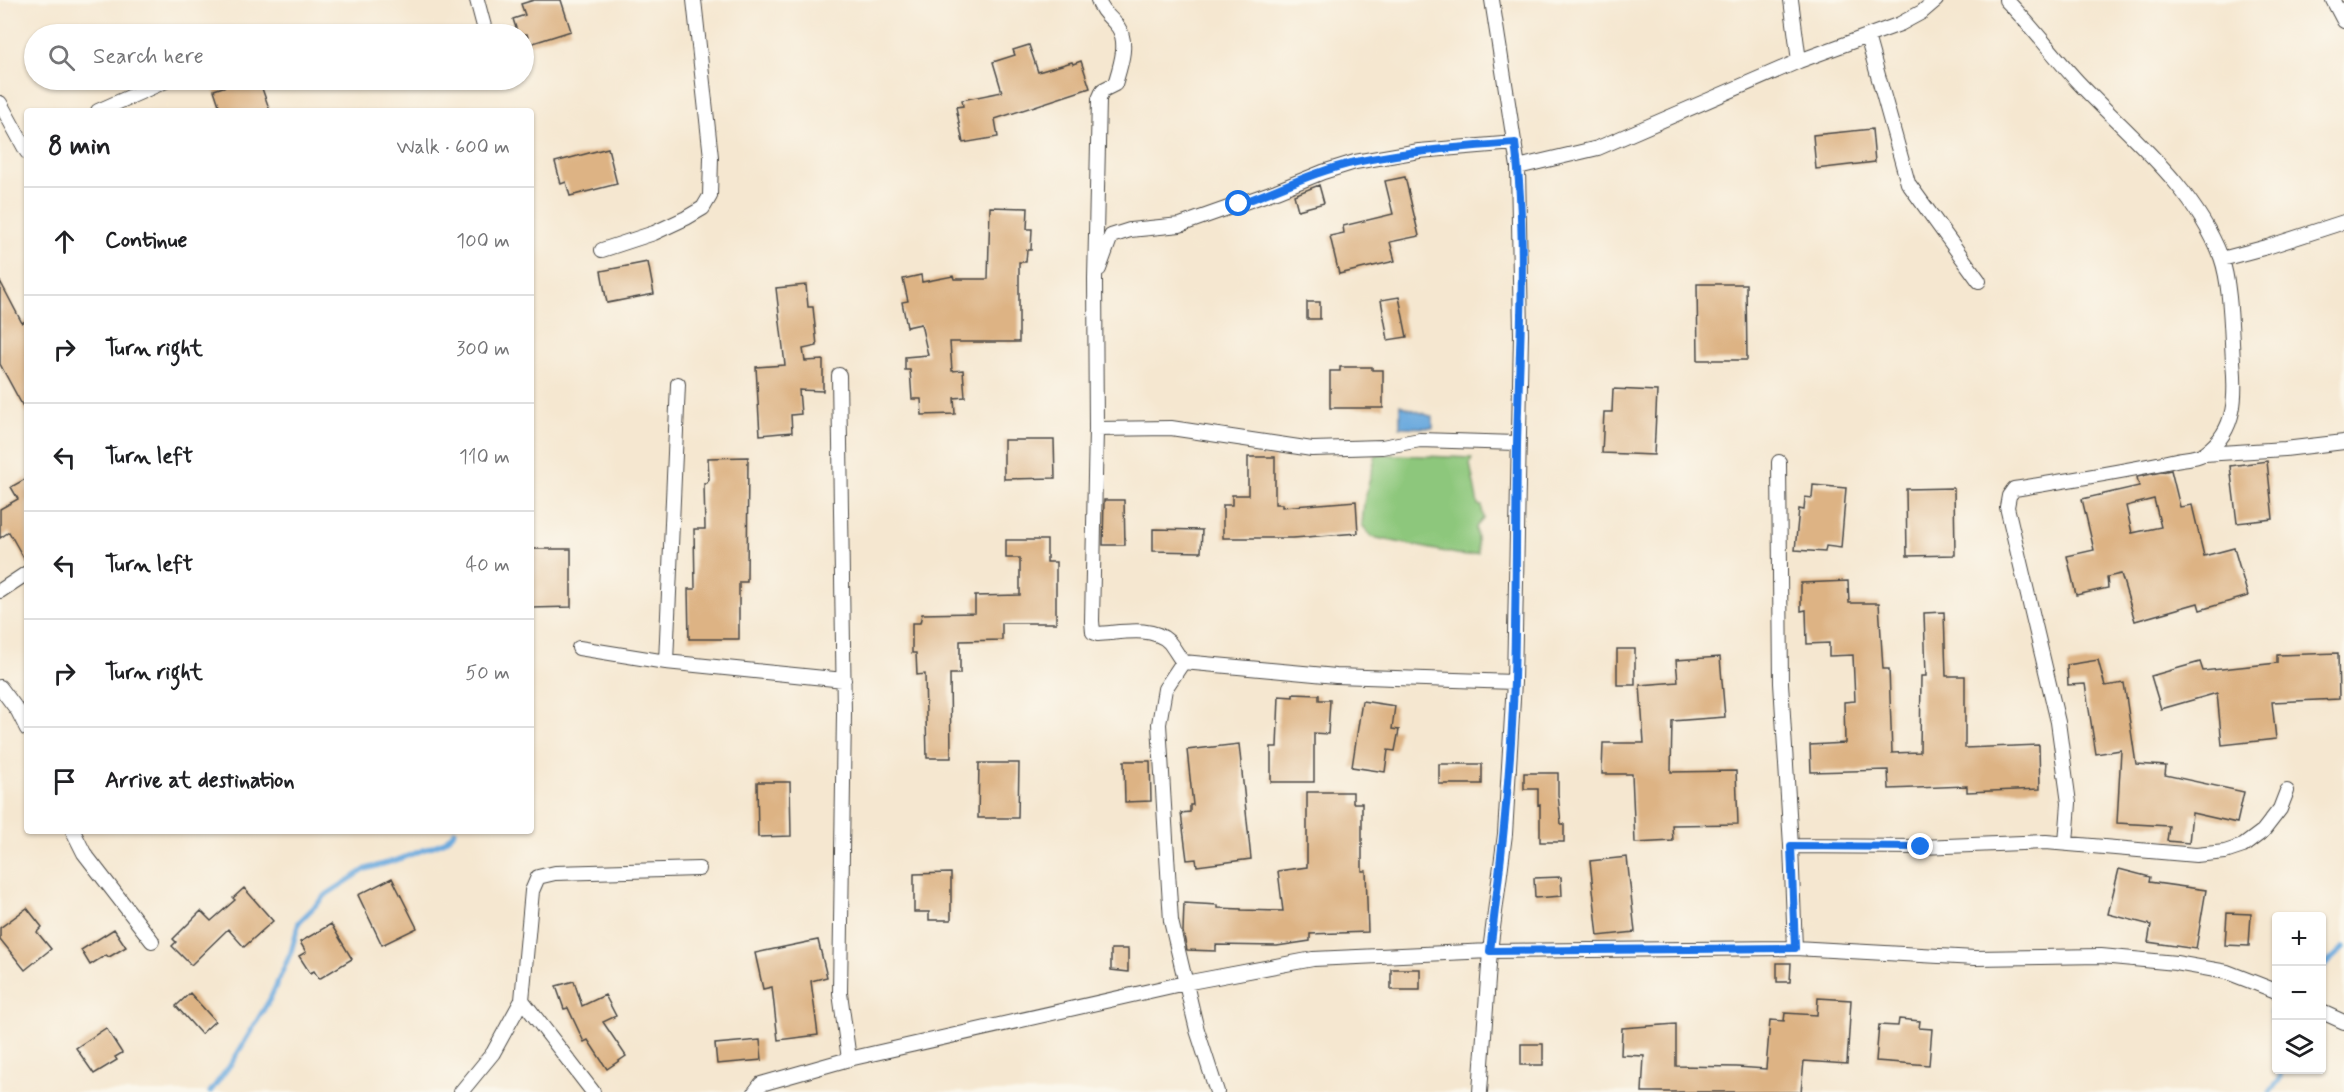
<!DOCTYPE html>
<meta charset="utf-8">
<style>
body{margin:0;font-family:Mynerve,sans-serif;background:#f6f6f6;color:#202124}
.controls{position:absolute;right:18px;bottom:18px;display:grid;overflow:hidden;border-radius:6px;box-shadow:0 2px 4px #0004}
.controls button{width:54px;height:54px;display:grid;place-items:center;padding:0;border:0;border-bottom:2px solid #e0e0e0;background:#fff;color:#202124;font:30px sans-serif}
.stop{position:absolute;width:18px;height:18px;margin:-14px;border:4px solid #1a73e8;border-radius:50%;background:#fff}
.stop.end{background:#1a73e8;border-color:#fff;box-shadow:0 2px 6px #0008}
.list{margin:0;padding:0;list-style:none}
h2{display:flex;justify-content:space-between;align-items:center;height:78px;margin:0;padding:0 24px;font-size:26px}
h2 small{font-size:20px;font-weight:400;color:#757577}
.list li{display:grid;grid-template-columns:39px 1fr auto;gap:18px;align-items:center;box-sizing:border-box;height:108px;padding:0 24px;border-top:2px solid #e0e0e0}
.list b{display:block;font-size:22px;white-space:nowrap}
.list em{font-size:20px;font-style:normal;color:#757577}
.icon{flex:none;width:33px;height:33px;fill:none;stroke:currentColor;stroke-width:2;stroke-linecap:round;stroke-linejoin:round}
.map{position:relative;flex:none;width:2344px;height:1092px;overflow:hidden}
.search{position:absolute;background:#fff;box-shadow:0 2px 4px #0004;left:24px;top:24px;width:510px;height:66px;display:flex;align-items:center;gap:15px;box-sizing:border-box;padding:0 21px;border-radius:33px;color:#757577;font-size:22px}
.panel{position:absolute;background:#fff;box-shadow:0 2px 4px #0004;left:24px;top:108px;width:510px;height:726px;border-radius:6px}
.map>svg:first-child{display:block}
.green{fill:#8dc77b;stroke:#5c7953;stroke-width:1.5}
.water{fill:#6caade;stroke:#4c6a84;stroke-width:1.5}
.lines{fill:none;stroke-linecap:round;stroke-linejoin:round}
.stream{stroke:#6caade;stroke-width:5}
.building{fill:#ddb384;fill-rule:evenodd}
.street-casing{stroke:#494744;stroke-width:16}
.street{stroke:#fff;stroke-width:14}
.route{stroke:#1a73e8;stroke-width:8}
</style>
<div class="map">
<svg width="2344" height="1092" viewBox="0 0 2344 1092">
<rect width="100%" height="100%" fill="#fbf7ec"/>
<filter id="ink" filterUnits="userSpaceOnUse"><feTurbulence type="fractalNoise" baseFrequency=".0167" numOctaves="2"/><feDisplacementMap in="SourceGraphic" scale="12" xChannelSelector="R" yChannelSelector="G"/><feConvolveMatrix kernelMatrix="1 2 1 2 8 2 1 2 1" color-interpolation-filters="sRGB"/></filter>
<filter id="wash" filterUnits="userSpaceOnUse"><feTurbulence type="fractalNoise" baseFrequency=".008" numOctaves="4" result="noise"/><feDisplacementMap in="SourceGraphic" scale="24" xChannelSelector="R" yChannelSelector="G"/><feGaussianBlur stdDeviation="1.35" result="paint"/><feColorMatrix in="noise" values="0 0 0 0 0 0 0 0 0 0 0 0 0 0 0 0 0 1.4 0 .05"/><feComposite in="paint" operator="in"/></filter>
<g filter="url(#wash)">
<rect width="100%" height="100%" fill="#f5e7d0"/>
<path class="green" d="M1376 454 1472 458 1470 464 1478 505 1482 506 1483 519 1476 527 1478 553 1466 556 1372 537 1362 525 1364 502Z"/>
<path class="water" d="M1400 405 1433 417V428L1400 427Z"/>
<g class="lines">
<path class="stream" d="M2322 968 2344 947
M2276 1005 2271 1012 2276 1035
M210 1092 233 1061 270 999 291 952 299 922 327 894 366 869 397 860 444 842 455 831
M2270 1092 2280 1079 2281 1070"/>
</g>
<g id="blocks">
<path class="building" d="M534 0H561L571 31 530 44 527 34H518L513 19 525 15 521 4Z
M1029 45 1038 72 1072 62 1073 64 1081 61 1090 88 995 119 998 137 963 143 956 107 963 106 962 100 1002 92 993 62 1015 55 1013 50Z
M224 80H259L270 111H221L214 90 226 86Z
M1872 129 1875 162 1816 169 1813 135Z
M608 148 617 184 570 196 566 182 561 184 555 162Z
M1405 177 1419 236 1390 242 1395 261 1339 274 1330 236 1344 233 1343 226 1393 214 1385 181Z
M1319 185 1324 203 1298 210 1294 195Z
M990 207 1028 208 1027 229H1032L1031 250H1027L1026 262H1019V342H950L952 371 963 370 965 397 954 398 955 414 922 415 921 399H912L910 370H905V357L928 355 921 324 907 327 902 302 908 301 903 279 921 275 922 282 953 276 954 279H988Z
M648 262 654 294 607 303 601 271Z
M0 281 22 323 27 320V414L0 364Z
M1697 284H1746L1747 360H1698Z
M806 285 808 307H813L817 346 803 349 805 361 823 360V391L799 390 801 414 791 415 792 432 760 435 756 367 785 365 776 288Z
M1399 297 1407 337 1388 340 1381 300Z
M1307 302H1320V319H1307Z
M1340 367H1372V370H1383V408H1330V371H1340Z
M1613 389 1657 391 1654 455 1602 453 1604 412H1612Z
M1004 440H1054L1055 478 1004 479Z
M748 457 747 582H739V639H689L688 589H695L694 529H705L704 483H707L709 479 708 458Z
M1248 457H1275V504H1282V507L1356 501 1358 533 1293 538H1223V505H1232V495H1248Z
M2267 461 2273 519 2237 523 2230 466Z
M2171 470 2180 507 2192 505 2204 556 2234 548 2248 596 2200 610 2198 603 2135 621 2121 574 2107 577 2108 588 2076 595 2067 556 2094 550 2082 499 2139 486 2137 477ZM2154 499 2161 527 2132 533 2126 506Z
M27 478V564L9 532 0 538V509L18 499 11 487Z
M1813 485 1846 488 1841 548 1826 546 1825 552 1795 550 1799 509 1804 510 1805 497 1812 498Z
M1954 488 1955 555 1907 556 1906 489Z
M1104 500H1124L1125 545H1103Z
M1153 529 1202 530 1201 552 1153 551Z
M1006 540H1047V562H1056V623H1002V640L960 641V674H950L951 758H927L925 674 917 675 916 653H912V623H920L922 614 975 613V596L1020 595V558H1006Z
M531 549H571V607L531 608Z
M1848 581 1849 603H1879L1883 669H1889L1892 753 1920 752 1921 676H1926L1924 613 1944 612 1946 676H1965V748L2039 745 2040 789 1967 792V786L1889 789 1888 770 1811 772 1810 745 1845 743 1844 702 1855 701 1853 655 1829 656V643L1807 644 1806 610 1801 611V583Z
M1617 649H1635V685H1617Z
M2338 653 2339 699 2272 702 2276 739 2222 745 2217 693 2161 709 2151 676 2200 662 2203 671 2277 663V655Z
M1720 657 1725 717 1672 721 1671 772 1736 771 1738 824 1672 825 1673 841 1635 843 1632 774H1602L1603 743H1644L1640 685 1678 682 1676 660Z
M2098 660 2105 686 2124 683 2136 764 2166 766 2165 775 2244 792 2237 823 2192 813 2189 843 2167 841 2169 826 2117 823 2121 750 2096 754 2085 684 2068 685 2067 665Z
M1293 694 1319 695V700H1330L1328 734 1314 733V782H1271V747H1277L1279 696 1293 697Z
M1362 701 1395 706 1392 729 1399 730 1395 751 1388 750 1385 772 1352 767Z
M1239 744 1251 859 1197 866 1196 859 1187 860 1181 813 1190 812V805H1193L1187 750Z
M1124 761H1150L1151 801 1125 802Z
M979 763H1019L1018 818H978Z
M1439 764H1482V784H1439Z
M1524 773H1558V794L1561 824H1564V842H1540V804L1538 805V789H1524Z
M757 782H790L791 836 758 837Z
M1307 792H1353V803H1362V871H1366L1368 932 1310 934V941L1277 946 1216 945V951L1187 950 1183 932 1184 903 1218 905V908L1241 909V910L1283 911 1278 871 1307 867Z
M1627 857 1635 932 1598 936 1590 861Z
M2119 869 2150 877 2149 882 2206 890 2196 949 2148 942 2151 925 2108 914Z
M951 873V920H929V912H914V874Z
M1561 877 1562 896 1535 898 1534 878Z
M392 878 417 928 382 945 358 895Z
M244 888 273 921 244 947 228 929 191 965 172 946 176 942 173 939 201 911 211 921 235 900 233 898Z
M27 908 42 927 37 932 51 949 25 970 0 939V928Z
M2227 913 2251 914 2249 946 2225 945Z
M331 924 352 959 319 979 314 971 310 973 299 956 306 952 300 942Z
M114 929 126 947 109 957 106 955 90 965 81 950Z
M818 940 827 977 811 981 818 1035 778 1040 772 987 763 989 755 953Z
M1111 949H1128V972L1111 970Z
M1777 963H1791L1790 982H1777Z
M1391 969H1420V990H1391Z
M574 981 582 1006 605 995 616 1016 603 1022 626 1056 607 1069 588 1040 584 1042 568 1008 564 1009 556 986Z
M190 993 215 1021 201 1034 176 1006Z
M1818 998 1851 1000 1847 1064 1804 1061 1801 1092H1642L1644 1056 1621 1055 1622 1028 1676 1024V1066L1737 1067 1766 1069 1770 1020 1784 1021 1785 1013 1817 1015Z
M1899 1019 1920 1021 1919 1028 1932 1029 1929 1065 1876 1061 1879 1025 1898 1026Z
M106 1028 122 1053 115 1057 117 1060 94 1074 76 1048Z
M760 1040 762 1060 717 1064 715 1044Z
M1521 1044H1543V1065H1521Z"/>
</g>
</g>
<g filter="url(#ink)">
<use href="#blocks" fill-opacity="0" stroke="#494744" stroke-width="1.5"/>
<g class="lines">
<g class="street-casing">
<path id="street" d="M477 0 486 34
M1098 0C1102 13 1111 17 1118 27 1129 43 1120 67 1115 84L1103 90 1099 99 1095 279 1096 429 1092 621 1093 632 1098 634C1120 633 1152 625 1169 642 1174 648 1178 656 1183 662L1336 676 1514 682
M1791 0 1799 61
M2006 0C2032 26 2053 55 2078 82 2129 136 2193 185 2221 257 2231 285 2231 331 2233 361 2236 394 2237 430 2206 452 2199 458 2185 458 2176 460 2123 472 2068 480 2014 489L2009 496 2007 507 2058 722 2069 803 2066 843
M2333 0 2344 21
M267 34 271 32
M1867 36 1908 183 1979 281
M0 103 27 152
M98 111 168 80
M1518 167 1598 148 1799 61 1900 24 1922 12 1936 0
M602 250 654 233 686 218 703 208 710 196 711 157 694 0
M2222 259 2267 247 2344 222
M1099 269 1111 236 1130 230 1180 225 1276 191 1323 172 1355 162 1419 151 1515 143
M839 375 844 713 840 993 849 1059
M1096 429 1171 428 1312 449 1382 447 1420 440 1517 443
M2204 454 2285 449 2344 442
M1779 462 1781 683 1791 846 1795 948
M0 591 27 573
M579 648 666 662 844 680
M666 662 678 384
M1183 662 1165 689 1159 724 1171 921 1197 1030 1217 1092
M0 687 18 711 27 729
M73 831 84 853 152 941
M1791 846 1921 847 2046 842 2196 855 2225 852 2243 846 2263 831 2280 809 2287 791
M2322 1012 2344 1022
M461 1092 493 1053 522 1000
M593 1092 522 1000 532 891 538 877 555 873 699 869
M755 1092 761 1084 849 1059 1185 983 1313 959 1490 951 1795 948 1975 958 2101 956 2176 963 2227 972 2276 991
M1480 1092 1490 951 1505 834 1514 682 1521 334 1518 167 1492 0"/>
</g>
<use href="#street" class="street"/>
</g>
</g>
<g class="lines" filter="url(#ink)">
<path class="route" d="M1239 204C1278 190 1315 171 1356 162 1408 151 1462 147 1515 143 1528 242 1519 345 1517 446 1516 524 1516 602 1514 681 1511 772 1501 861 1490 951L1795 948 1791 846 1921 847"/>
</g>
</svg>
<div class="controls">
<button>+</button>
<button>−</button>
<button><svg class="icon" aria-label="layers" viewBox="0 0 24 24"><path d="M12 4l9 5-9 5-9-5zM3 14l9 5 9-5"/></svg></button>
</div>
<div class="stop" style="left:1239px;top:204px"></div>
<div class="stop end" style="left:1921px;top:847px"></div>
<div class="search"><svg class="icon" aria-label="search" viewBox="0 0 24 24"><circle cx="10" cy="10" r="6"/><path d="M15 15l6 6"/></svg>Search here</div>
<section class="panel">
<h2>8 min<small>Walk · 600 m</small></h2>
<ul class="list">
<li><svg class="icon" aria-label="ahead" viewBox="0 0 24 24"><path d="M12 20V5M6 11l6-6 6 6"/></svg><div><b>Continue</b></div><em>100 m</em></li>
<li><svg class="icon" aria-label="right" viewBox="0 0 24 24"><path d="M7 20v-9h11M14 6l5 5-5 5"/></svg><div><b>Turn right</b></div><em>300 m</em></li>
<li><svg class="icon" aria-label="left" viewBox="0 0 24 24"><path d="M17 20v-9H6M10 6l-5 5 5 5"/></svg><div><b>Turn left</b></div><em>110 m</em></li>
<li><svg class="icon" aria-label="left" viewBox="0 0 24 24"><path d="M17 20v-9H6M10 6l-5 5 5 5"/></svg><div><b>Turn left</b></div><em>40 m</em></li>
<li><svg class="icon" aria-label="right" viewBox="0 0 24 24"><path d="M7 20v-9h11M14 6l5 5-5 5"/></svg><div><b>Turn right</b></div><em>50 m</em></li>
<li><svg class="icon" aria-label="arrive" viewBox="0 0 24 24"><path d="M6 21V4h12l-3 4 3 4H6"/></svg><div><b>Arrive at destination</b></div></li>
</ul>
</section>
</div>
